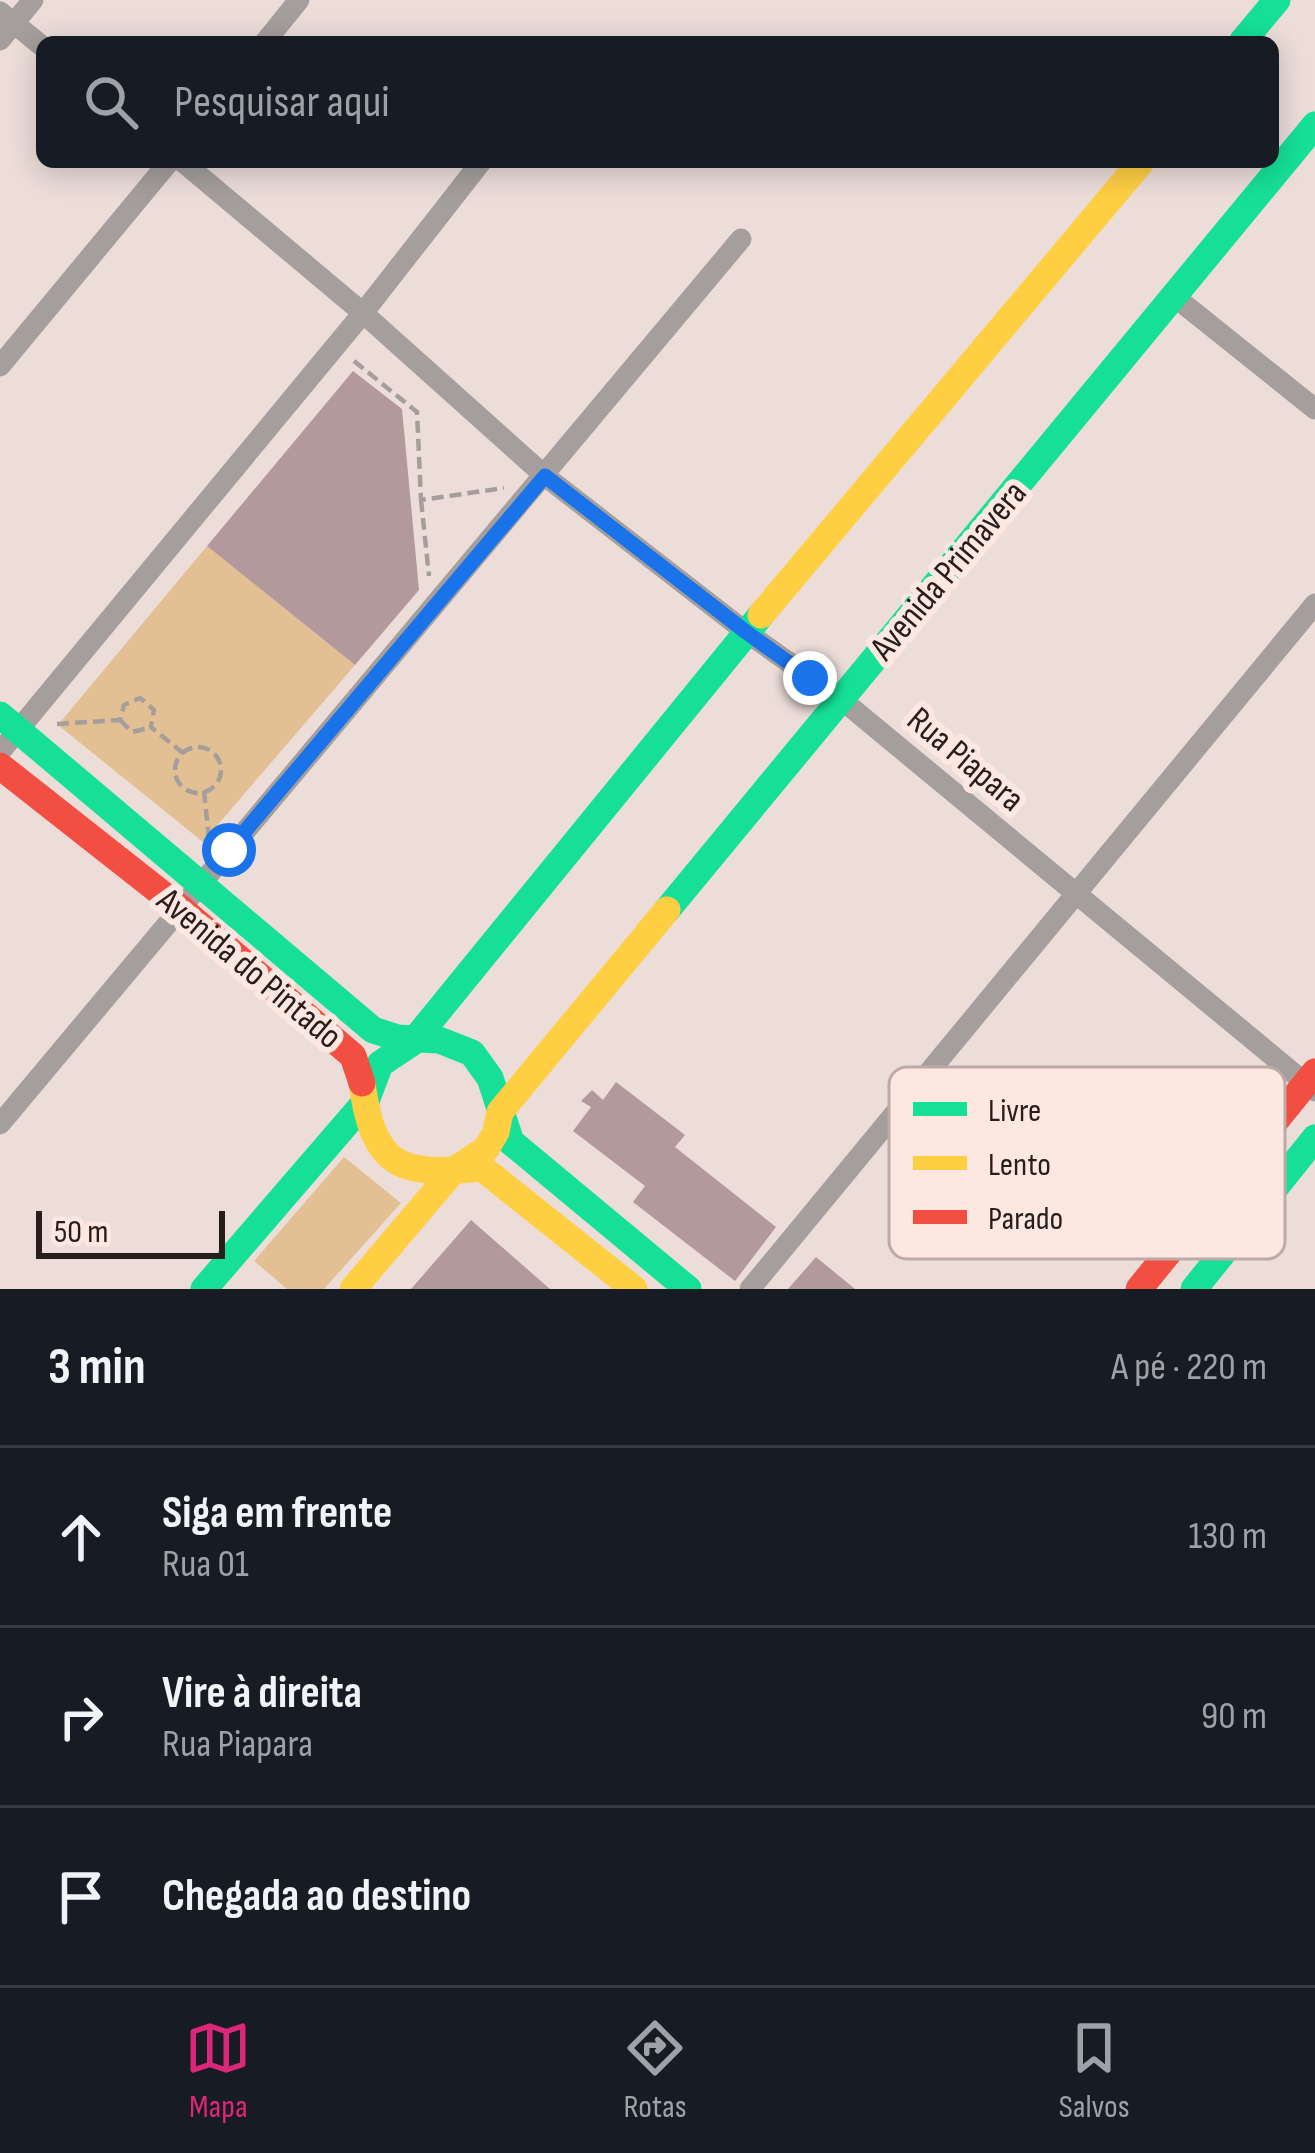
<!DOCTYPE html>
<html lang="pt">
<meta charset="utf-8">
<style>
body{margin:0;font-family:"Sofia Sans Condensed",sans-serif;background:#242831;color:#f1f3f6}
.scale{position:absolute;left:36px;bottom:30px;width:189px;box-sizing:border-box;padding-left:12px;border:6px solid #271d1b;border-top:0;font-size:33px;line-height:42px;white-space:nowrap;color:#271d1b;-webkit-text-stroke:9px #fde7e1;paint-order:stroke}
.stop{position:absolute;width:36px;height:36px;margin:-27px;border:9px solid #1a73e8;border-radius:50%;background:#fff}
.stop.end{background:#1a73e8;border-color:#fff;box-shadow:0 3px 12px #0008}
.list{margin:0;padding:0;list-style:none}
h2{display:flex;justify-content:space-between;align-items:center;height:156px;margin:0;padding:0 48px;font-size:51px}
h2 small{font-size:39px;font-weight:400;color:#9ea1a6}
.list li{display:grid;grid-template-columns:78px 1fr auto;gap:36px;align-items:center;box-sizing:border-box;height:180px;padding:0 48px;border-top:3px solid #363941}
.list b{display:block;font-size:45px;white-space:nowrap}
.list p{margin:0;font-size:39px;white-space:nowrap;color:#9ea1a6}
.list em{font-size:39px;font-style:normal;color:#9ea1a6}
.icon{flex:none;width:66px;height:66px;fill:none;stroke:currentColor;stroke-width:2;stroke-linecap:round;stroke-linejoin:round}
.map{position:relative;flex:none;width:1315px;height:1289px;overflow:hidden}
.search{position:absolute;background:#171b24;box-shadow:0 6px 30px #0003;left:36px;right:36px;top:36px;height:132px;display:flex;align-items:center;gap:30px;box-sizing:border-box;padding:0 42px;border-radius:18px;color:#9ea1a6;font-size:45px}
.sheet{height:696px;background:#171b24}
nav{display:flex;justify-content:space-around;align-items:center;box-sizing:border-box;height:168px;border-top:3px solid #363941;background:#171b24;font-size:33px;color:#9ea1a6}
nav a{display:grid;justify-items:center;gap:6px}
nav .on{color:#db2777}
.map>svg:first-child{display:block}
.green{fill:#e3c094}
.building{fill:#b3999b}
.lines{fill:none;stroke-linecap:round;stroke-linejoin:round}
.path{stroke:#a59e9b;stroke-width:4.5;stroke-dasharray:12 6;stroke-linecap:butt}
.street{stroke:#a49f9d;stroke-width:21}
.fast{stroke:#16e098;stroke-width:27}
.slow{stroke:#ffcf43;stroke-width:27}
.jam{stroke:#f24e42;stroke-width:27}
.route{stroke:#1a73e8;stroke-width:15}
.labels{text-anchor:middle;dominant-baseline:central;stroke-width:12;stroke-linejoin:round;paint-order:stroke}
.street-label{font-size:36px;fill:#271d1b;stroke:#fde7e1}
.key{fill:#fde7e1;stroke:#bdaaa6;stroke-width:3}
.key-label{font-size:33px;fill:#271d1b}
</style>
<div class="map">
<svg width="1315" height="1289" viewBox="0 0 1315 1289">
<rect width="100%" height="100%" fill="#ecddd9"/>
<path class="green" d="M207 546 355 665 203 842 58 725Z
M344 1157 401 1203 324 1289H287L254 1261Z"/>
<path class="building" d="M353 371 402 409 419 590 355 665 207 546Z
M616 1082 685 1135 675 1147 776 1227 735 1281 633 1202 645 1186 573 1131 591 1107 581 1101 592 1090 603 1100Z
M471 1220 550 1289H411Z
M816 1257 855 1289H788Z"/>
<g class="lines">
<path class="path" d="M354 361 417 412 421 500 504 488
M421 500 429 576
M120 720 132 732 149 728
M57 724 120 720 124 705 140 698 154 710 151 727 183 753
M175 770a23 23 0 1 1 46 0a23 23 0 1 1-46 0Z
M204 791 209 839"/>
<path class="street" d="M0 12 42 46
M0 40 33 0
M265 42 299 0
M183 162 363 313 545 476 746 632 842 700 1315 1091
M1175 297 1315 409
M0 366 169 162
M0 752 363 313 481 162
M0 1124 741 239
M750 1289 1315 604"/>
<path class="fast" d="M1242 42 1277 0
M0 715 373 1030 398 1038 439 1040 472 1053 490 1078 511 1142 688 1289
M667 910 1315 125
M204 1289 366 1101 380 1064 413 1042 761 615
M1194 1289 1315 1138"/>
<path class="slow" d="M761 615 1141 162
M362 1083C374 1169 400 1176 482 1168L634 1289
M353 1289 453 1171 486 1149 496 1132 500 1112 667 910"/>
<path class="jam" d="M0 766 179 907 353 1056 362 1083
M1139 1289 1315 1072"/>
</g>
<g class="lines">
<path class="route" d="M229 850 545 476 746 632 810 678"/>
</g>
<g class="labels">
<g class="street-label">
<text transform="translate(949 571) rotate(-50)">Avenida Primavera</text>
<text transform="translate(965 760) rotate(40)">Rua Piapara</text>
<text transform="translate(249 969) rotate(40)">Avenida do Pintado</text>
</g>
</g>
<rect x="889" y="1067" width="396" height="192" rx="18" class="key"/>
<rect x="913" y="1102" width="54" height="14" fill="#16e098"/>
<rect x="913" y="1156" width="54" height="14" fill="#ffcf43"/>
<rect x="913" y="1210" width="54" height="14" fill="#f24e42"/>
<g class="key-label">
<text x="988" y="1121">Livre</text>
<text x="988" y="1175">Lento</text>
<text x="988" y="1229">Parado</text>
</g>
</svg>
<div class="scale">50 m</div>
<div class="stop" style="left:229px;top:850px"></div>
<div class="stop end" style="left:810px;top:678px"></div>
<div class="search"><svg class="icon" aria-label="search" viewBox="0 0 24 24"><circle cx="10" cy="10" r="6"/><path d="M15 15l6 6"/></svg>Pesquisar aqui</div>
</div>
<section class="sheet">
<h2>3 min<small>A pé · 220 m</small></h2>
<ul class="list">
<li><svg class="icon" aria-label="ahead" viewBox="0 0 24 24"><path d="M12 20V5M6 11l6-6 6 6"/></svg><div><b>Siga em frente</b><p>Rua 01</p></div><em>130 m</em></li>
<li><svg class="icon" aria-label="right" viewBox="0 0 24 24"><path d="M7 20v-9h11M14 6l5 5-5 5"/></svg><div><b>Vire à direita</b><p>Rua Piapara</p></div><em>90 m</em></li>
<li><svg class="icon" aria-label="arrive" viewBox="0 0 24 24"><path d="M6 21V4h12l-3 4 3 4H6"/></svg><div><b>Chegada ao destino</b></div></li>
</ul>
</section>
<nav>
<a class="on"><svg class="icon" aria-label="map" viewBox="0 0 24 24"><path d="M3 6l6-2 6 2 6-2v14l-6 2-6-2-6 2zM9 4v14M15 6v14"/></svg>Mapa</a>
<a><svg class="icon" aria-label="directions" viewBox="0 0 24 24"><path d="M12 3l9 9-9 9-9-9zM9 14v-3h6M13 9l2 2-2 2"/></svg>Rotas</a>
<a><svg class="icon" aria-label="saved" viewBox="0 0 24 24"><path d="M7 4h10v16l-5-4-5 4z"/></svg>Salvos</a>
</nav>
